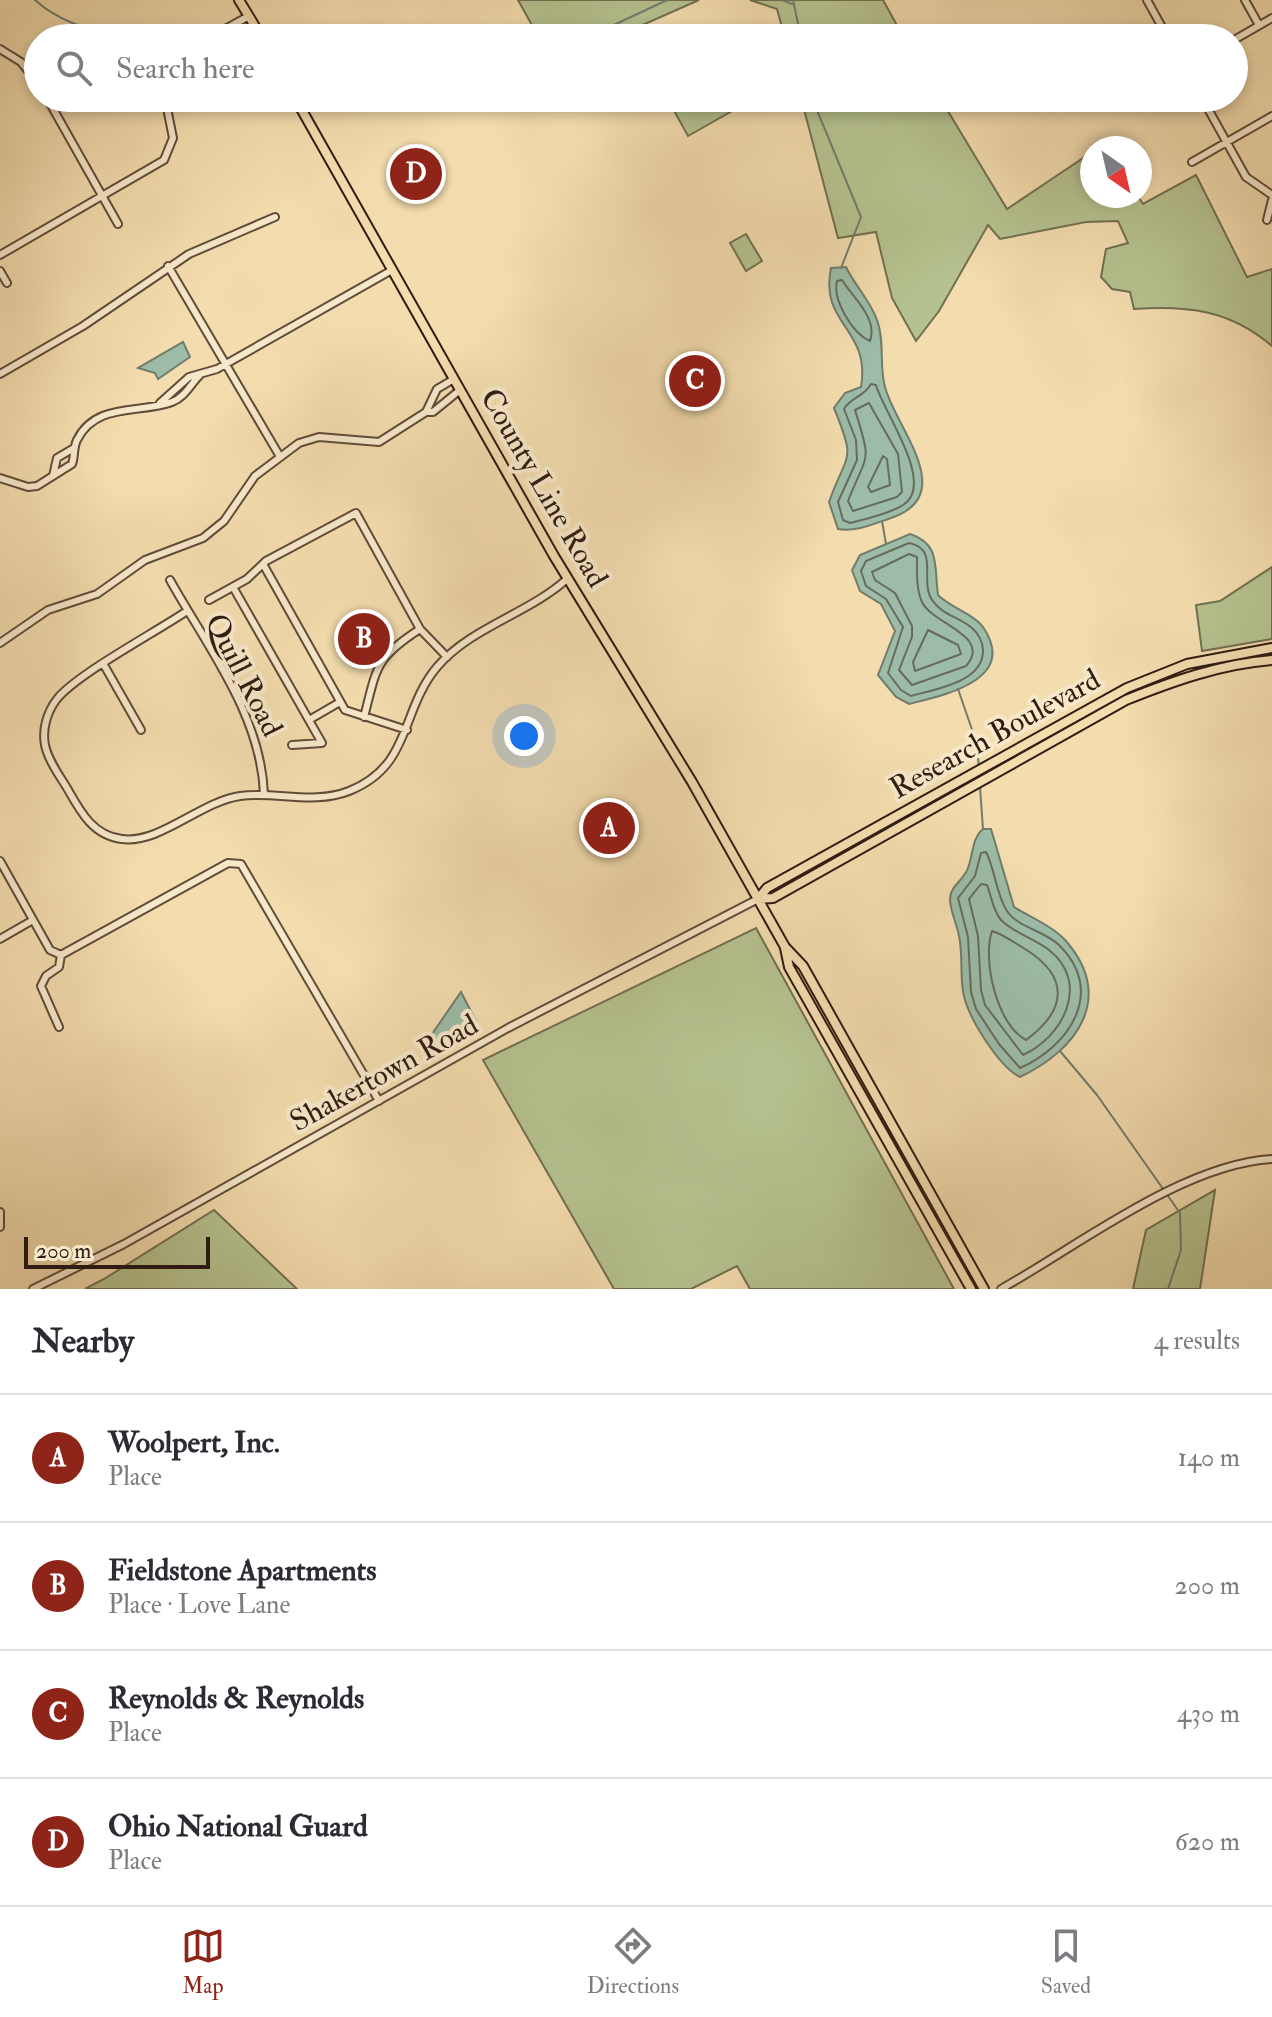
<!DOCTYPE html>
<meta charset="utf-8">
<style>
body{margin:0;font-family:"IM FELL Double Pica",serif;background:#f7f7f7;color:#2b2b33}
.compass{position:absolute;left:1080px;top:136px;width:72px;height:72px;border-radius:50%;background:#fff;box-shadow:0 4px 12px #0003;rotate:146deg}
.scale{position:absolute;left:24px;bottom:20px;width:186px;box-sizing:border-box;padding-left:8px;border:4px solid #301c12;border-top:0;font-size:22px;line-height:28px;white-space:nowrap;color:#301c12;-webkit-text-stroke:6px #f7e8ca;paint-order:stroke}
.you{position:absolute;left:524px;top:736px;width:28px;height:28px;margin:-20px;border:6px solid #fff;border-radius:50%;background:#1a73e8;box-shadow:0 0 0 12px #1a73e833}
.badge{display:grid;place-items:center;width:52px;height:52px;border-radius:50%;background:#8f2418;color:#fff;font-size:26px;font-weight:700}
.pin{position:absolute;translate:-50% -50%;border:4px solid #fff;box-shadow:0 2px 8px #0006}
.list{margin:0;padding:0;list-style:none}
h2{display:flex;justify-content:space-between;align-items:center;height:104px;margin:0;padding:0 32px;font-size:34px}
h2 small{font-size:26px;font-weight:400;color:#7c7c81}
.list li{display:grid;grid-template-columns:52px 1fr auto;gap:24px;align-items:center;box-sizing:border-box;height:128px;padding:0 32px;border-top:2px solid #e1e1e2}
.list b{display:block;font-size:30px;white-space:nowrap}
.list p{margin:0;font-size:26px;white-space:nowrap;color:#7c7c81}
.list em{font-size:26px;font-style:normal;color:#7c7c81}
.icon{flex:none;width:44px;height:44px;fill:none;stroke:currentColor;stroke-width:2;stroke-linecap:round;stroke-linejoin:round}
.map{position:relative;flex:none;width:1272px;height:1289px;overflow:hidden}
.search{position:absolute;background:#fff;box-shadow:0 4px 12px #0003;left:24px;right:24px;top:24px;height:88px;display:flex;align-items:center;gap:20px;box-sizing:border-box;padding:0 28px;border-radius:44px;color:#7c7c81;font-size:30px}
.sheet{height:616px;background:#fff}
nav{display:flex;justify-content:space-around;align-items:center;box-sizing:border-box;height:112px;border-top:2px solid #e1e1e2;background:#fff;font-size:22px;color:#7c7c81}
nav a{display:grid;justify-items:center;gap:4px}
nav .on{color:#8f2418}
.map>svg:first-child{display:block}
.green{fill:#b5c28f;stroke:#726f50;stroke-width:2}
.water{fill:#9cbca8;stroke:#717c6c;stroke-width:2}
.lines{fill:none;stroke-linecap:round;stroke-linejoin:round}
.shore{stroke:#666c5d;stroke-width:2}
.stream{stroke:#717c6c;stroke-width:2}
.minor-casing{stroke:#614c39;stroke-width:10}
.major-casing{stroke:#301c12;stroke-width:12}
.minor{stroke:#f7e8ca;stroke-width:6}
.major{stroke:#f3dcae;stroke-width:8}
.labels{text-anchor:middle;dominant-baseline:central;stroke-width:8;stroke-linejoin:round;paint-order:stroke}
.street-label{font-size:30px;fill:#301c12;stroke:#f7e8ca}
</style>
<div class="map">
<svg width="1272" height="1289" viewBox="0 0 1272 1289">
<rect width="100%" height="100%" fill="#f3dcae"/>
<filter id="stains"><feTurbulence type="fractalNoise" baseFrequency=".0025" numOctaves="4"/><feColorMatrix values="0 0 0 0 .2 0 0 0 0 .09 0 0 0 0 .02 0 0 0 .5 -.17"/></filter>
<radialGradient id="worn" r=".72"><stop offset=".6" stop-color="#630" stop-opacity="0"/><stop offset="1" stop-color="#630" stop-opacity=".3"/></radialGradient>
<path class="green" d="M518 0H699L613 38H539Z
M750 0H883L904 38H785L777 9Z
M667 98H755L688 136Z
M801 98H940L1007 209 1092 152V196H1138L1143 204 1196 175 1247 277 1272 269V346C1230 310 1187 305 1134 309L1130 292 1112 289 1101 277 1106 249 1128 243 1118 221 1086 222 1000 239 988 225 939 311 916 341 892 298 876 232 838 238Z
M746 234 762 261 746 271 730 243Z
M1272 567V639L1202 651 1196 605 1220 601Z
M756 928 954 1289H750L737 1266 691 1289H614L483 1060Z
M1215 1190 1200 1289H1133L1146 1230Z
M214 1210 297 1289H85L104 1279Z"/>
<path class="water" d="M846 267C855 286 870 300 877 320 885 341 879 366 885 387 895 427 960 495 891 518 873 524 857 532 838 529L829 502C847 451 857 464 834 408L845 393 861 387C871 328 819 325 831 268Z
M183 342 190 357 158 379 155 373 138 368Z
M910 534C941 544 934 567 938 595 951 608 974 614 983 627 1019 680 944 695 909 704L896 697 878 675 895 631 881 604 860 591 852 570 860 555Z
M983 829H991L1014 907C1030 917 1054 927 1066 941 1115 998 1077 1050 1020 1077 999 1067 966 1015 963 991 960 973 963 954 959 936 957 924 950 911 950 899 950 886 964 880 968 868 973 855 972 838 983 829Z
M461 992 476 1021 444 1040H435L432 1034Z"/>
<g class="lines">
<path class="shore" d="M842 280C853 298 878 318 870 341 853 334 832 300 837 281Z
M871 384 876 385C882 410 937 484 903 505 889 514 866 519 850 523L843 520 838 502 857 460 856 440 844 409C851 397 864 397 871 384Z
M869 403 898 454 902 492 897 497 853 511 848 501C868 451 872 464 855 410Z
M883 456 887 459 890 485 871 492 868 487Z
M909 543C940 549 919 580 932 600 942 615 959 617 972 628 978 633 983 642 983 650 984 682 935 689 911 696L901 690 888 673 903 627 886 599 866 586 861 571 866 561Z
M909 554 917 557C917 571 916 589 922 602 932 624 993 636 966 666L912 685 899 670 912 637V626L895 593 875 580 872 572Z
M928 630 958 645 961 654 915 671 913 662Z
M986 852C995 869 996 894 1007 911 1017 927 1045 931 1059 945 1106 991 1070 1046 1020 1068L999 1044 976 1009 971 992 968 937 958 898 975 876 981 853Z
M981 884 987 885C991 895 993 911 1001 920 1014 933 1035 939 1049 950 1091 983 1063 1037 1023 1055L985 1005 981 990 978 936 969 899Z
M992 931C1003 934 1015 943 1025 949 1070 977 1067 1010 1026 1040 997 1025 982 960 992 931Z"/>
<path class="stream" d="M35 0C55 18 90 34 118 32 140 31 153 19 172 38
M782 0 792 4
M793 0 801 38
M586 38 667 0
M812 98 861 217 841 268
M882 521 886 544
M958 689 977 744 979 769
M980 787 983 829
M1060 1051 1097 1095 1180 1213 1181 1250 1168 1289"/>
<g class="minor-casing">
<path id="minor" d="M1147 0 1168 38
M1245 0 1259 25
M209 38 249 16
M1234 40 1272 18
M0 49 21 62 38 83
M47 98 118 224
M1202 98 1246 177 1272 195
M1192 162 1272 116
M1267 220 1272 200
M0 255 164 160 173 138 165 98
M168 266 279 455
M0 271 7 283
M0 374 83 326 189 254 275 217
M160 403 189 377 217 369 392 270
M426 412 437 389 454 379
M53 476 57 458 74 448
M0 478 28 487 37 486 72 464C75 456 73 448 77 440 96 402 139 414 172 402 185 397 190 385 199 376
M263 564 345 710 407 730
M170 580C208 648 261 715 264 794
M233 587 322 743 292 745
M209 600 247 579 266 561 356 513 420 629 447 657
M187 611C156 632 77 674 57 699 47 712 42 729 45 745 48 760 59 775 67 788 80 811 93 836 122 839 160 844 200 802 240 796 276 791 314 805 349 791 412 766 400 711 437 667 471 627 528 614 567 579
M0 643 48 610 97 594 145 560 203 538 224 521 255 476 299 443 319 437 379 442 426 412H433L460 390
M104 665 141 730
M364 717C377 667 375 658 420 629
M309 720 340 702
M0 861 50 950 61 955 228 863 241 864 379 1101
M0 939 33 920
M59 1027 41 986 46 976 59 967 61 955
M0 1212V1227
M33 1289 124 1244 508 1028 758 899
M1001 1289C1078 1246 1183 1164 1272 1159"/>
</g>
<g class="major-casing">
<path id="major" d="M239 0 262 38
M295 98 554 556 692 782 785 947 803 966 984 1289
M758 899 767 888 1127 688 1187 664 1272 648
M759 899 773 898 1126 700C1173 681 1221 664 1272 660
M785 948 789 967 971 1289"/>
</g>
<use href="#minor" class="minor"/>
<use href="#major" class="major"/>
</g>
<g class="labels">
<g class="street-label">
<text transform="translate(544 488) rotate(60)">County Line Road</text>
<text transform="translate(244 675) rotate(63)">Quill Road</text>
<text transform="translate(995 734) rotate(-29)">Research Boulevard</text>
<text transform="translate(384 1073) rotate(-29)">Shakertown Road</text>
</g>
</g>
<rect width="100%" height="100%" filter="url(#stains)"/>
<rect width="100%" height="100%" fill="url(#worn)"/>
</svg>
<svg class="compass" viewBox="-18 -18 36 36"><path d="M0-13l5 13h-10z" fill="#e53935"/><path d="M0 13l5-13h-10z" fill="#7c7c81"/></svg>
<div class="scale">200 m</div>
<div class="you"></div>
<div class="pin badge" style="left:609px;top:828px">A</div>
<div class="pin badge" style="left:364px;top:639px">B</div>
<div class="pin badge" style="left:695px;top:381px">C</div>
<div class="pin badge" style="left:416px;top:174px">D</div>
<div class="search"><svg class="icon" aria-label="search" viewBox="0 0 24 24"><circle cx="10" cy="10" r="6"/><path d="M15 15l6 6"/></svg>Search here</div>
</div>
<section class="sheet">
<h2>Nearby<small>4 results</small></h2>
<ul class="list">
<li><span class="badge">A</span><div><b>Woolpert, Inc.</b><p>Place</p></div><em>140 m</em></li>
<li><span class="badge">B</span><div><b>Fieldstone Apartments</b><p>Place · Love Lane</p></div><em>200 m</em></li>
<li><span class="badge">C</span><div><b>Reynolds &amp; Reynolds</b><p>Place</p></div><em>430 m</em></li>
<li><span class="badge">D</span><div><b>Ohio National Guard</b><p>Place</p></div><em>620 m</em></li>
</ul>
</section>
<nav>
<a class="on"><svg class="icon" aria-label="map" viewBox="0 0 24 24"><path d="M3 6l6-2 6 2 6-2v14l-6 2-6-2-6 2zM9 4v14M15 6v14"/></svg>Map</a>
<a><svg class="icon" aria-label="directions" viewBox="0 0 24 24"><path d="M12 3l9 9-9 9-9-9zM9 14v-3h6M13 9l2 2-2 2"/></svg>Directions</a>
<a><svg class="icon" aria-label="saved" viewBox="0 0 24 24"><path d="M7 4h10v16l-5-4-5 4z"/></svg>Saved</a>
</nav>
